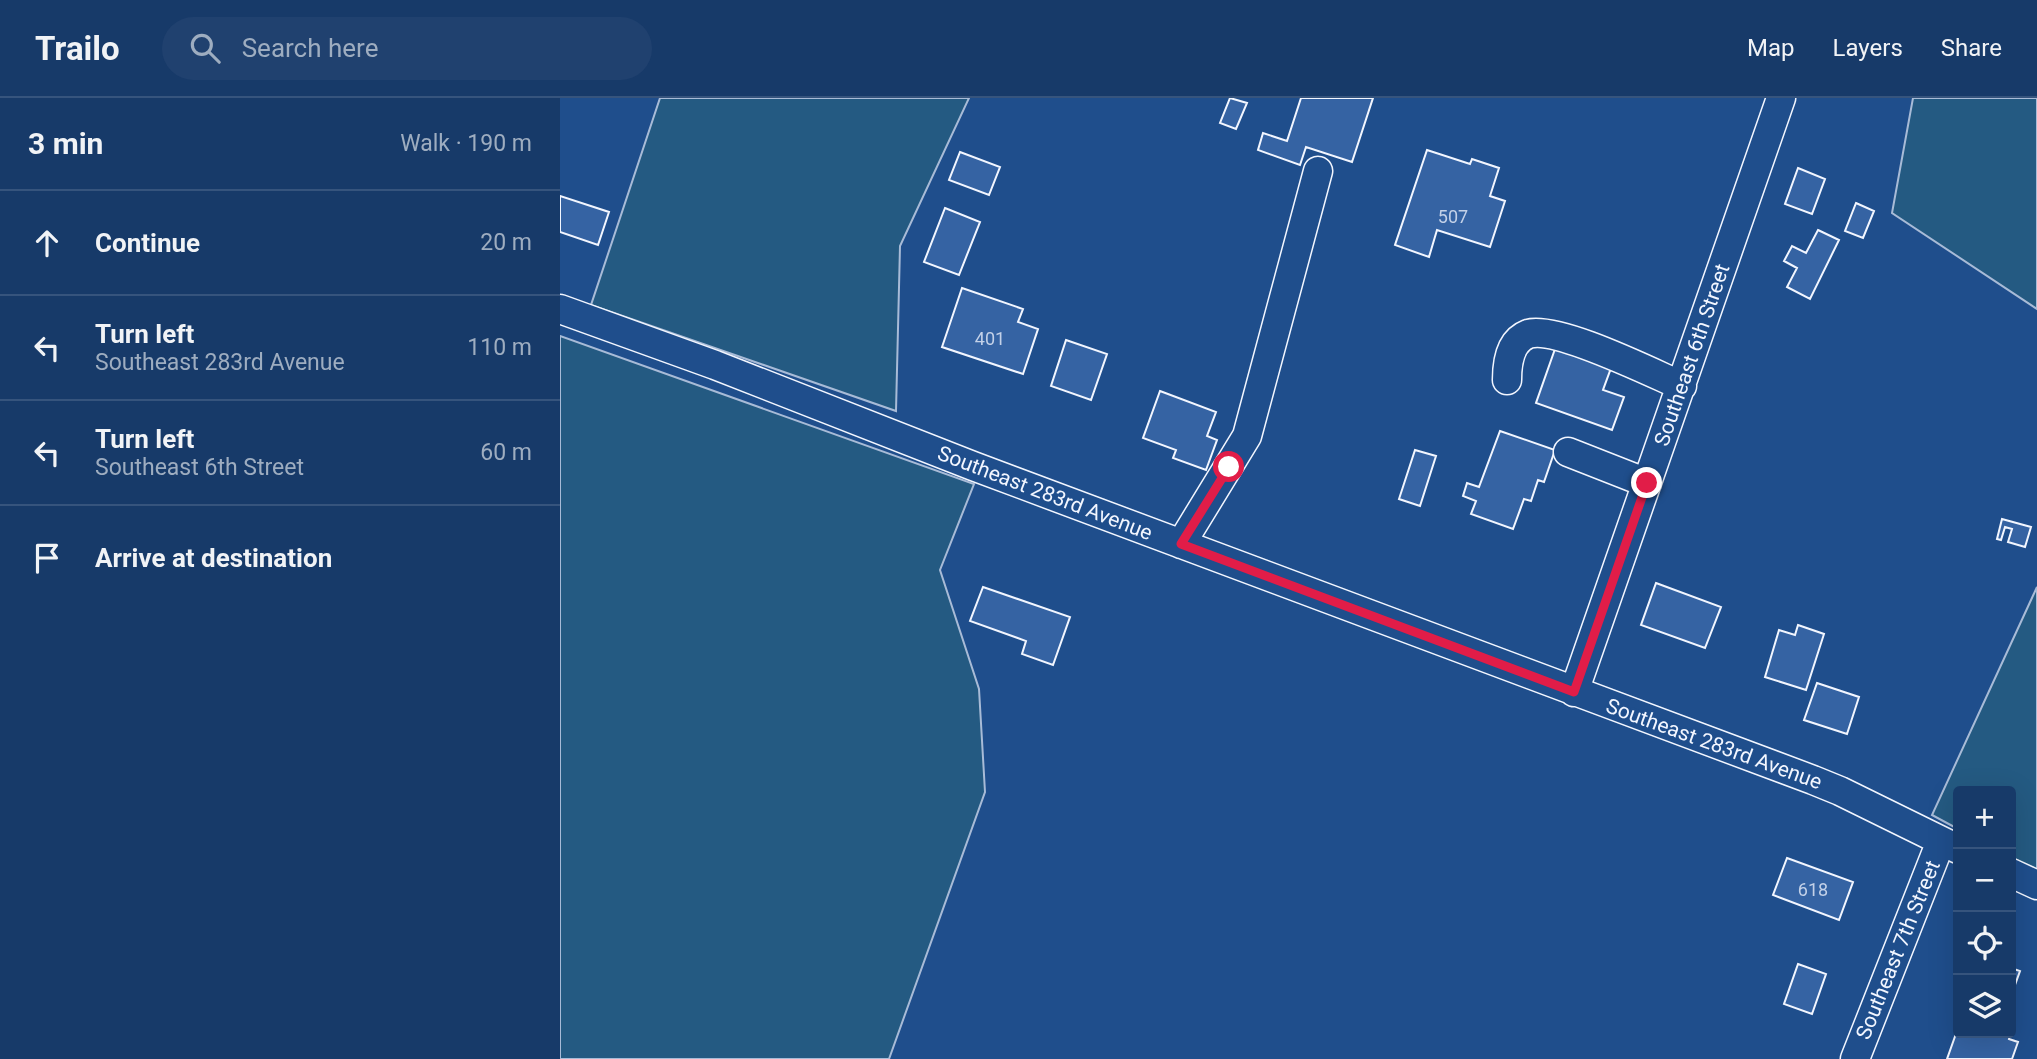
<!DOCTYPE html>
<meta charset="utf-8">
<style>
body{margin:0;font-family:Roboto,sans-serif;background:#20416f;color:#f1f3f6}
.controls{position:absolute;right:21px;bottom:21px;display:grid;overflow:hidden;border-radius:7px;box-shadow:0 7px 28px #0002}
.controls button{width:63px;height:63px;display:grid;place-items:center;padding:0;border:0;border-bottom:2px solid #36547d;background:#173a69;color:#f1f3f6;font:35px sans-serif}
.stop{position:absolute;width:21px;height:21px;margin:-16px;border:5px solid #e11d48;border-radius:50%;background:#fff}
.stop.end{background:#e11d48;border-color:#fff;box-shadow:0 2px 7px #0008}
.list{margin:0;padding:0;list-style:none}
h2{display:flex;justify-content:space-between;align-items:center;height:91px;margin:0;padding:0 28px;font-size:30px}
h2 small{font-size:23px;font-weight:400;color:#9eadc0}
.list li{display:grid;grid-template-columns:46px 1fr auto;gap:21px;align-items:center;box-sizing:border-box;height:105px;padding:0 28px;border-top:2px solid #36547d}
.list b{display:block;font-size:26px;white-space:nowrap}
.list p{margin:0;font-size:23px;white-space:nowrap;color:#9eadc0}
.list em{font-size:23px;font-style:normal;color:#9eadc0}
.icon{flex:none;width:38px;height:38px;fill:none;stroke:currentColor;stroke-width:2;stroke-linecap:round;stroke-linejoin:round}
.map{position:relative;flex:none;width:1477px;height:961px;overflow:hidden}
header{display:flex;align-items:center;gap:42px;box-sizing:border-box;height:98px;padding:0 35px;background:#173a69;border-bottom:2px solid #36547d}
header strong{font-size:33px}
nav{display:flex;gap:38px;margin-inline-start:auto;font-size:24px}
.search{width:490px;height:63px;background:#20416f;display:flex;align-items:center;gap:18px;box-sizing:border-box;padding:0 24px;border-radius:38px;color:#9eadc0;font-size:26px}
main{display:flex}
aside{flex:1;background:#173a69}
.map>svg:first-child{display:block}
.green{fill:#245a82;stroke:#a8bbd7;stroke-width:2}
.building{fill:#3563a3;stroke:#f2f6ff;stroke-width:2}
.lines{fill:none;stroke-linecap:round;stroke-linejoin:round}
.minor-casing{stroke:#f2f6ff;stroke-width:31}
.minor{stroke:#1f4e8c;stroke-width:28}
.route{stroke:#e11d48;stroke-width:9}
.labels{text-anchor:middle;dominant-baseline:central;stroke-width:5;stroke-linejoin:round;paint-order:stroke}
.number-label{font-size:18px;fill:#c3d1e8}
.street-label{font-size:21px;fill:#f2f6ff;stroke:#1f4e8c}
</style>
<header>
<strong>Trailo</strong>
<div class="search"><svg class="icon" aria-label="search" viewBox="0 0 24 24"><circle cx="10" cy="10" r="6"/><path d="M15 15l6 6"/></svg>Search here</div>
<nav><a>Map</a><a>Layers</a><a>Share</a></nav>
</header>
<main>
<aside>
<h2>3 min<small>Walk · 190 m</small></h2>
<ul class="list">
<li><svg class="icon" aria-label="ahead" viewBox="0 0 24 24"><path d="M12 20V5M6 11l6-6 6 6"/></svg><div><b>Continue</b></div><em>20 m</em></li>
<li><svg class="icon" aria-label="left" viewBox="0 0 24 24"><path d="M17 20v-9H6M10 6l-5 5 5 5"/></svg><div><b>Turn left</b><p>Southeast 283rd Avenue</p></div><em>110 m</em></li>
<li><svg class="icon" aria-label="left" viewBox="0 0 24 24"><path d="M17 20v-9H6M10 6l-5 5 5 5"/></svg><div><b>Turn left</b><p>Southeast 6th Street</p></div><em>60 m</em></li>
<li><svg class="icon" aria-label="arrive" viewBox="0 0 24 24"><path d="M6 21V4h12l-3 4 3 4H6"/></svg><div><b>Arrive at destination</b></div></li>
</ul>
</aside>
<div class="map">
<svg width="1477" height="961" viewBox="0 0 1477 961">
<rect width="100%" height="100%" fill="#1f4e8c"/>
<path class="green" d="M100 0H409L340 148 336 313 31 207Z
M1353 0H1477V211L1332 115Z
M0 238 414 386 380 472 419 591 425 694 329 961H0Z
M1477 489V773L1451 759V693H1398V731L1372 717Z"/>
<path class="building" d="M670 0 687 5 676 31 660 25Z
M741 0H813L792 64 746 49 740 67 698 52 703 35 727 43Z
M867 52 910 66 912 61 939 70 930 98 945 103 930 149 877 132 869 159 835 147Z
M400 54 440 69 429 97 389 82Z
M1238 70 1265 81 1252 116 1225 106Z
M0 98 49 114 38 147 0 134Z
M1296 105 1314 113 1303 140 1285 133Z
M385 110 420 124 399 177 364 164Z
M1258 132 1279 142 1250 201 1227 189 1237 170 1224 163 1232 148 1246 155Z
M402 190 463 211 458 224 478 231 463 276 382 249Z
M506 242 547 256 531 302 491 288Z
M995 251 1051 270 1043 292 1064 299 1052 332 976 305Z
M600 293 656 314 647 338 657 342 646 372 613 360 616 352 583 340Z
M940 333 995 352 984 384 978 382 971 403 964 401 953 431 911 416 916 403 903 398 907 385 919 389Z
M855 352 876 358 860 408 839 401Z
M1442 421 1471 429 1465 449 1448 444 1452 431 1445 429 1441 442 1437 441Z
M1096 485 1161 509 1145 550 1081 527Z
M423 489 510 519 493 567 462 556 466 543 410 523Z
M1238 527 1264 536 1246 592 1205 579 1219 532 1235 537Z
M1257 585 1299 599 1287 636 1244 622Z
M1227 760 1293 784 1279 822 1213 797Z
M1238 866 1266 876 1252 916 1224 906Z
M1451 870 1460 873 1451 898Z
M1398 930V935L1451 933 1449 941 1458 944 1452 961H1387Z"/>
<g class="lines">
<g class="minor-casing">
<path id="minor" d="M0 211 155 267 413 368 1253 682 1280 693 1398 751
M947 282C947 266 950 243 968 236 996 227 1092 275 1122 288
M1008 354 1087 385
M621 446 687 338 758 73
M1014 594 1221 0
M1451 775 1477 787
M1295 961 1381 743"/>
</g>
<use href="#minor" class="minor"/>
</g>
<g class="lines">
<path class="route" d="M669 369 621 446 1014 594 1087 385"/>
</g>
<g class="labels">
<g class="number-label">
<text x="893" y="118">507</text>
<text x="430" y="240">401</text>
<text x="1253" y="791">618</text>
</g>
<g class="street-label">
<text transform="translate(1132 257) rotate(-71)">Southeast 6th Street</text>
<text transform="translate(485 395) rotate(21)">Southeast 283rd Avenue</text>
<text transform="translate(1154 646) rotate(20)">Southeast 283rd Avenue</text>
<text transform="translate(1338 852) rotate(-68)">Southeast 7th Street</text>
</g>
</g>
</svg>
<div class="controls">
<button>+</button>
<button>−</button>
<button><svg class="icon" aria-label="locate" viewBox="0 0 24 24"><circle cx="12" cy="12" r="6"/><path d="M12 2v4M12 18v4M2 12h4M18 12h4"/></svg></button>
<button><svg class="icon" aria-label="layers" viewBox="0 0 24 24"><path d="M12 4l9 5-9 5-9-5zM3 14l9 5 9-5"/></svg></button>
</div>
<div class="stop" style="left:669px;top:369px"></div>
<div class="stop end" style="left:1087px;top:385px"></div>
</div>
</main>
